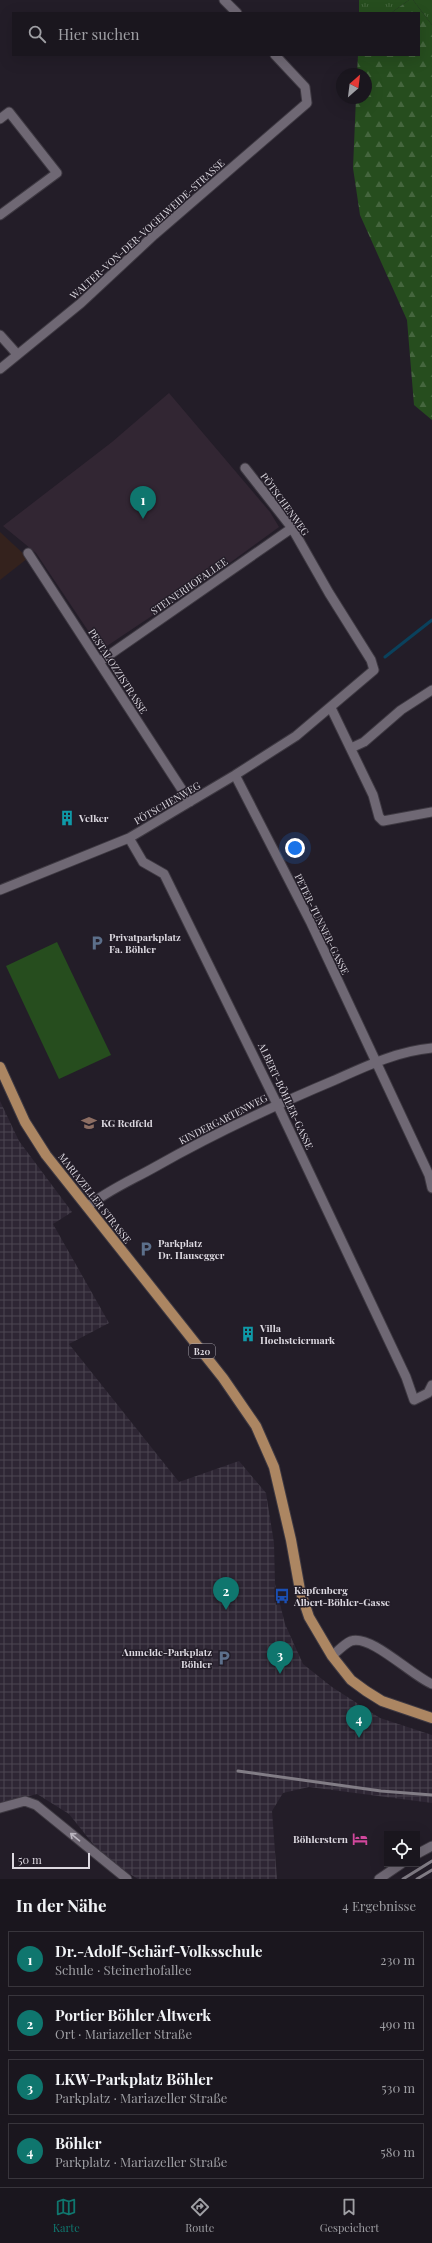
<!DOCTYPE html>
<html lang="de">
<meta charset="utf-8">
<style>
body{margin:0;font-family:"Playfair Display",serif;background:#27232b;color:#f1f3f6}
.controls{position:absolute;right:12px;bottom:12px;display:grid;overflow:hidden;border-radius:0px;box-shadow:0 4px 16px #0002}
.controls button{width:36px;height:36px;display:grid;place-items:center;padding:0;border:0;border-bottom:1px solid #38353c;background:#1a161e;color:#f1f3f6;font:20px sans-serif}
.compass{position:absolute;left:336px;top:68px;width:36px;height:36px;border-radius:50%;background:#1a161e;box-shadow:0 4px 16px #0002;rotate:28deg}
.scale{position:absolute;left:12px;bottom:10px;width:78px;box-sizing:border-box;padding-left:4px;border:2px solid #dcd8e0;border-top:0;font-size:11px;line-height:14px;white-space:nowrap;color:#dcd8e0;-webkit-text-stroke:3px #231d28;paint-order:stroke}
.you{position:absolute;left:295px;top:848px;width:14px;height:14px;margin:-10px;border:3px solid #fff;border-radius:50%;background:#1a73e8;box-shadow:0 0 0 6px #1a73e833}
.badge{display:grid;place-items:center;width:26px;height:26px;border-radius:50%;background:#0f766e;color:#fff;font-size:13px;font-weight:700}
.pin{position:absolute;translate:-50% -33px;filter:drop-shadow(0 1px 2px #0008)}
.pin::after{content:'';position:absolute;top:21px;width:14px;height:12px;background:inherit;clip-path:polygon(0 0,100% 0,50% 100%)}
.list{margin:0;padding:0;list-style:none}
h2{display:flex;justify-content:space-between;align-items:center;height:52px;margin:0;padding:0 16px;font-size:17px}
h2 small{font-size:13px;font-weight:400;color:#9f9fa4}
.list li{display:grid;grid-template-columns:26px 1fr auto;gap:12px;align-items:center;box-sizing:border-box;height:56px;margin:0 8px 8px;padding:0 8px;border:1px solid #38353c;border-radius:0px}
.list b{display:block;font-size:15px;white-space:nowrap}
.list p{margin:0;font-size:13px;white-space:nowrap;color:#9f9fa4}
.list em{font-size:13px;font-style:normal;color:#9f9fa4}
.icon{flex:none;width:22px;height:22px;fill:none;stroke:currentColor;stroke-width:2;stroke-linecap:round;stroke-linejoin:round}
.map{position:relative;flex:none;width:432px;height:1879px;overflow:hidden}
.search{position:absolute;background:#1a161e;box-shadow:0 4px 16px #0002;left:12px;right:12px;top:12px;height:44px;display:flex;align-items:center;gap:10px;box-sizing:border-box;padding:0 14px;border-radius:0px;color:#9f9fa4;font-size:15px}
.sheet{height:308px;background:#1a161e}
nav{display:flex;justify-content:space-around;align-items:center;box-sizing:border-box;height:56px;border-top:1px solid #38353c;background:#1a161e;font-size:11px;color:#9f9fa4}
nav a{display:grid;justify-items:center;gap:2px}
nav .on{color:#0f766e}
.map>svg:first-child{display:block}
.commercial{fill:#34221d}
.industrial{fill:url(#industrial-grid)}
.education{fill:#322633}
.grass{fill:url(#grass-tufts)}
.forest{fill:url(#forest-firs)}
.garden{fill:#264d1e}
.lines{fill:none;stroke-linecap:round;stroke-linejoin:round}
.stream{stroke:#0a415c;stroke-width:3}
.minor-casing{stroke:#3e3942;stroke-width:11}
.primary-casing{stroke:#3e3942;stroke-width:12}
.minor{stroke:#6f6874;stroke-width:9}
.primary{stroke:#ac8662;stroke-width:10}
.rail{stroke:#827d86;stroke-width:3}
.oneway{stroke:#bbb6c0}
.labels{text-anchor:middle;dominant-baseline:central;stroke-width:3;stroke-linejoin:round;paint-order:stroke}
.shield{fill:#231d28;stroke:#a4a0a9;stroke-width:1}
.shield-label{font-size:9px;font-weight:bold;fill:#dcd8e0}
.street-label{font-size:10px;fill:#dcd8e0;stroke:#231d28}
.poi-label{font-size:10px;font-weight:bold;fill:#dcd8e0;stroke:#231d28;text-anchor:start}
</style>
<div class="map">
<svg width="432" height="1879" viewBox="0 0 432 1879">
<defs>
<pattern id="industrial-grid" width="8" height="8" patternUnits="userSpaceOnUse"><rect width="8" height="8" fill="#2e2634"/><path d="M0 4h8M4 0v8" fill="none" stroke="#4c4551"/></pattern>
<pattern id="grass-tufts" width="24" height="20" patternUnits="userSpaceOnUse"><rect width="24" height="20" fill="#264d1e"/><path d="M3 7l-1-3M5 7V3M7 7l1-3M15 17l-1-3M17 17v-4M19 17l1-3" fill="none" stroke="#45663e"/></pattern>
<pattern id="forest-firs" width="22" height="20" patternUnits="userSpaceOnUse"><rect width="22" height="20" fill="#264d1e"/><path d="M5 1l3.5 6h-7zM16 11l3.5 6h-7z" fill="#45663e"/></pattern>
</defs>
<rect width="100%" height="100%" fill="#231d28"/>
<path class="commercial" d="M0 532 28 558 0 580Z"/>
<path class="industrial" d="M0 1101 19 1141 72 1212 53 1224 109 1323 69 1344 179 1482 239 1461 266 1493 274 1543 275 1584 285 1624 303 1664 332 1687 380 1718 432 1735V1803L309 1787 283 1793 272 1811 277 1879H138L105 1859 69 1814 37 1794 0 1803Z"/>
<path class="education" d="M169 393 270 512 279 527 216 573 101 650 36 553 3 526 112 442Z"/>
<path class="grass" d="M359 0H409L391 13H359Z
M413 0H432V25Z"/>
<path class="forest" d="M409 0H413L432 25V420L414 405 407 320 360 215 353 168 356 98H366V74H357L358 55H419V13H391Z"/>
<path class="garden" d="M57 942 111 1055 59 1079 6 966Z"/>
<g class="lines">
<path class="stream" d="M385 657 432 620"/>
<g class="minor-casing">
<path id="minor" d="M224 0 237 13
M0 119 9 112 57 173 0 215
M0 335 17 354
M0 369 81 303 154 235 307 103 305 87 275 55
M28 553 190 802
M99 662 292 528
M331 708 373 795 379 817 383 821 432 812
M351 748 364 742 401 710 432 690
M235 775 311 923 429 1175 432 1188
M129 838 143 862 164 874 277 1104 406 1377 414 1400 428 1393 432 1385
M0 890 129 838 235 775 296 736 374 670 371 660 329 593 292 528 245 468
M87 1207C108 1190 132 1180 155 1167 213 1134 273 1106 335 1080 366 1066 398 1051 432 1048
M332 1656C338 1651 344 1644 351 1641 371 1634 412 1676 432 1684
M0 1808 25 1801 36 1805 127 1879
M417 1854 432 1846
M379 1879 401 1864"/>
</g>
<g class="primary-casing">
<path id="primary" d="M0 1067 25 1122 46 1155 223 1378 256 1426 274 1467 291 1540 300 1590 309 1617 332 1656 351 1680 366 1691 382 1701 432 1718"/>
</g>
<use href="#minor" class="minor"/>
<use href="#primary" class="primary"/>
<path class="rail" d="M238 1771 381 1791 432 1795
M403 1879 432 1861
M417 1879 432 1870"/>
</g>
<defs><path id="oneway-shaft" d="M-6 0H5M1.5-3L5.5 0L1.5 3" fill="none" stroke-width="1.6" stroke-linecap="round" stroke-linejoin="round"/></defs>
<use class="oneway" href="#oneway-shaft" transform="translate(75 1837) rotate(-140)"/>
<defs>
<g id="building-bare" transform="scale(1.2)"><path d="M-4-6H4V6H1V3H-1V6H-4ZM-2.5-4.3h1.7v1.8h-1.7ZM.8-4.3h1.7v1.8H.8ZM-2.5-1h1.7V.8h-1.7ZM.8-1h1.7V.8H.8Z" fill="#0f9aa8" stroke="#231d28" stroke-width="2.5" paint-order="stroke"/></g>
<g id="parking-bare" transform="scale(1.2)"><path d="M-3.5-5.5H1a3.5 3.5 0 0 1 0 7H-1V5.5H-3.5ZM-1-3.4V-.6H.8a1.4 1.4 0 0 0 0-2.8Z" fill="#5c6f8a" stroke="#231d28" stroke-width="2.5" paint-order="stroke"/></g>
<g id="school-bare" transform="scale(1.2)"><path d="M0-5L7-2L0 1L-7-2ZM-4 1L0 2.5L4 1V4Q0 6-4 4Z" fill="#8d6e63" stroke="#231d28" stroke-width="2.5" paint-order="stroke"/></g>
<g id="bus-bare" transform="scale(1.2)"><path d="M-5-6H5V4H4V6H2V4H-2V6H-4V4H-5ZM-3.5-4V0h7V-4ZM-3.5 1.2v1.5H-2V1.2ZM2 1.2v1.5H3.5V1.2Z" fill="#1a4fb4" stroke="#231d28" stroke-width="2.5" paint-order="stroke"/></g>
<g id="hotel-bare" transform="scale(1.2)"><path d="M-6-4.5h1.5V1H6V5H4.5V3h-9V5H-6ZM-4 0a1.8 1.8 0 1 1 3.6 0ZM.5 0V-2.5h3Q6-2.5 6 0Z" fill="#d1479c" stroke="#231d28" stroke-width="2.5" paint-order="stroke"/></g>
</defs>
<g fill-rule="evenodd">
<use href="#building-bare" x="67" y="818"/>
<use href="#parking-bare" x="97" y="943"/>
<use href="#school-bare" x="89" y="1123"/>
<use href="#parking-bare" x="146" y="1249"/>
<use href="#building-bare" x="248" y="1334"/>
<use href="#bus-bare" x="282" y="1596"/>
<use href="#parking-bare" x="224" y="1658"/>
<use href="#hotel-bare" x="360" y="1839"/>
</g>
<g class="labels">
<rect class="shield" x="189" y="1344" width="26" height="14" rx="3"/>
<g class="shield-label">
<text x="202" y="1351">B20</text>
</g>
<g class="street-label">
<text transform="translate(147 229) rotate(-42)">WALTER-VON-DER-VOGELWEIDE-STRASSE</text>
<text transform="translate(285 504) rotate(54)">PÖTSCHENWEG</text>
<text transform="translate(189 586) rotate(-35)">STEINERHOFALLEE</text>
<text transform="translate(118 671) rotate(57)">PESTALOZZISTRASSE</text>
<text transform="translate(167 803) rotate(-30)">PÖTSCHENWEG</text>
<text transform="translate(322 924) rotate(64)">PETER-TUNNER-GASSE</text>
<text transform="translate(286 1096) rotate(65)">ALBERT-BÖHLER-GASSE</text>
<text transform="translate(223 1119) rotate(-27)">KINDERGARTENWEG</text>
<text transform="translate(95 1198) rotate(52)">MARIAZELLER STRASSE</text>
</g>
<g class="poi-label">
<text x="79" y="818">Velker</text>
<text x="109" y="937">Privatparkplatz<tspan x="109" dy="12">Fa. Böhler</tspan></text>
<text x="101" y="1123">KG Redfeld</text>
<text x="158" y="1243">Parkplatz<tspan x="158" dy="12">Dr. Hausegger</tspan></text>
<text x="260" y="1328">Villa<tspan x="260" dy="12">Hochsteiermark</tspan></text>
<text x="294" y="1590">Kapfenberg<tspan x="294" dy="12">Albert-Böhler-Gasse</tspan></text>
<text x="212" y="1652" text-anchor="end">Anmelde-Parkplatz<tspan x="212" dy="12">Böhler</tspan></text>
<text x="348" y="1839" text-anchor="end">Böhlerstern</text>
</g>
</g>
</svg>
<div class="controls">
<button><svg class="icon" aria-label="locate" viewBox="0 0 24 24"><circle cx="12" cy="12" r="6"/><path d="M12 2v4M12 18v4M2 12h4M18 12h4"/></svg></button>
</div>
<svg class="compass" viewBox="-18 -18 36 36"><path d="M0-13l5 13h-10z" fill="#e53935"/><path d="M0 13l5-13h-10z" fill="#9f9fa4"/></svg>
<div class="scale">50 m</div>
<div class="you"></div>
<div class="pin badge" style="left:143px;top:519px">1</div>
<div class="pin badge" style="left:226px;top:1610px">2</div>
<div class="pin badge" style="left:280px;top:1674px">3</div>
<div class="pin badge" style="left:359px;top:1738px">4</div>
<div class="search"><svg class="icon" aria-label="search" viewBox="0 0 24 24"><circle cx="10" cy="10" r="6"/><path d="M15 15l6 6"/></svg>Hier suchen</div>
</div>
<section class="sheet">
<h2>In der Nähe<small>4 Ergebnisse</small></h2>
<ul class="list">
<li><span class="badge">1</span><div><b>Dr.-Adolf-Schärf-Volksschule</b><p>Schule · Steinerhofallee</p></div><em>230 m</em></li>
<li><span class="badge">2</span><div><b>Portier Böhler Altwerk</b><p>Ort · Mariazeller Straße</p></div><em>490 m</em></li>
<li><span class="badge">3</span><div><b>LKW-Parkplatz Böhler</b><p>Parkplatz · Mariazeller Straße</p></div><em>530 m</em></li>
<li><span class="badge">4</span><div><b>Böhler</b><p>Parkplatz · Mariazeller Straße</p></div><em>580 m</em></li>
</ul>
</section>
<nav>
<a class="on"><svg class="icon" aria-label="map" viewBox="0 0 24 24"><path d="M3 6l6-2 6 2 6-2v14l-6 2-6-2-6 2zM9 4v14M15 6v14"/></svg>Karte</a>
<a><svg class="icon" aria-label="directions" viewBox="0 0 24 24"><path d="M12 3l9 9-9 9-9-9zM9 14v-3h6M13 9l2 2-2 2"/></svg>Route</a>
<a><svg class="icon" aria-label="saved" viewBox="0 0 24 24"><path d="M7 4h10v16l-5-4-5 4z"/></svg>Gespeichert</a>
</nav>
